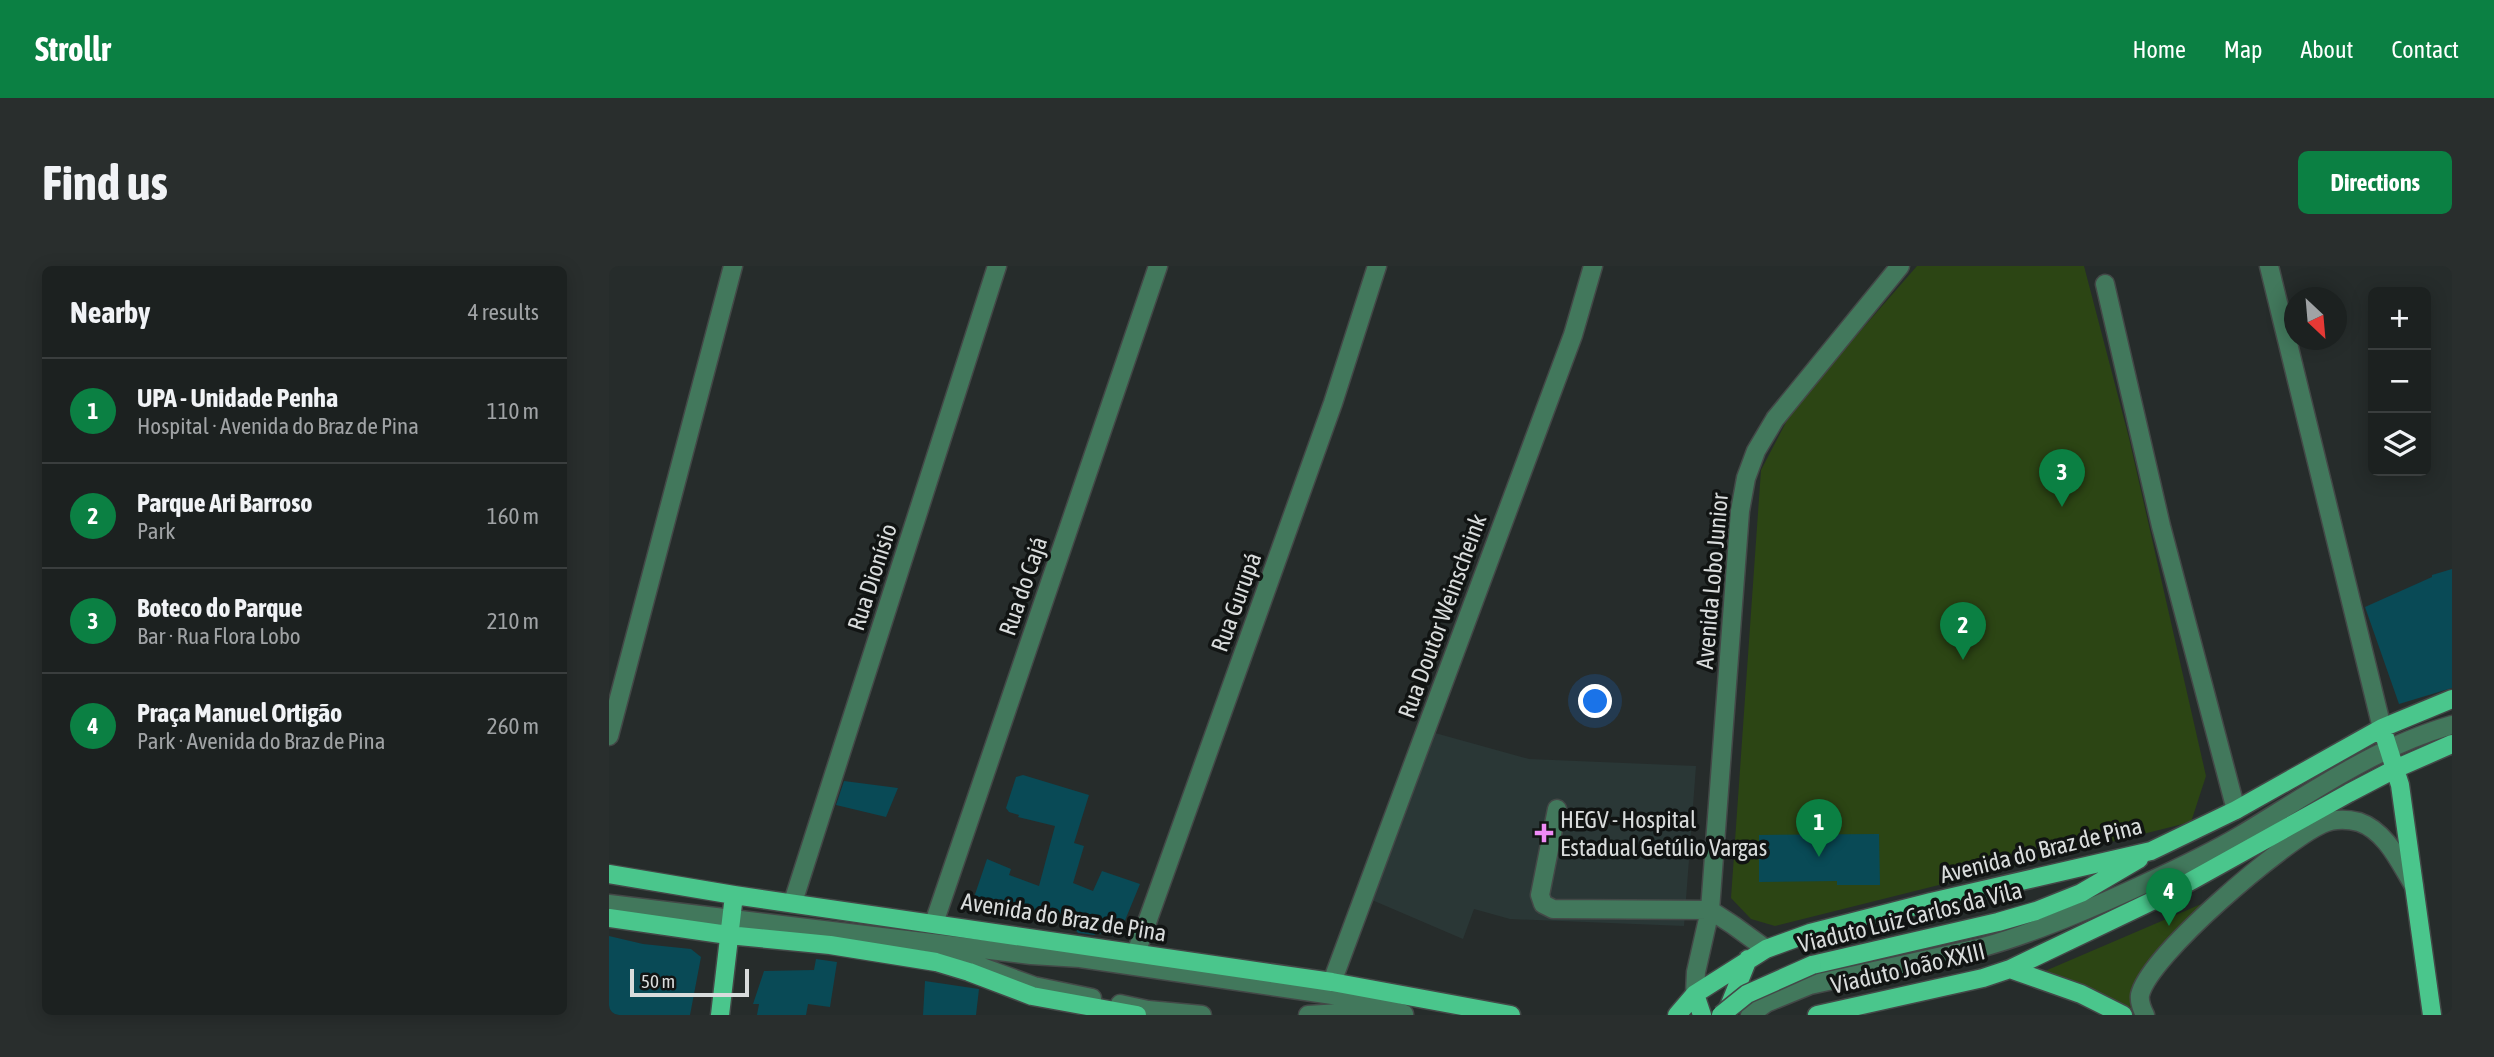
<!DOCTYPE html>
<meta charset="utf-8">
<style>
body{margin:0;font-family:"Asap Condensed",sans-serif;background:#292e2d;color:#f1f3f6}
.controls{position:absolute;right:21px;top:21px;display:grid;overflow:hidden;border-radius:10px;box-shadow:0 4px 18px #0003}
.controls button{width:63px;height:63px;display:grid;place-items:center;padding:0;border:0;border-bottom:2px solid #3a3e3e;background:#1c2120;color:#f1f3f6;font:35px sans-serif}
.compass{position:absolute;left:1675px;top:21px;width:63px;height:63px;border-radius:50%;background:#1c2120;box-shadow:0 4px 18px #0003;rotate:154deg}
.scale{position:absolute;left:21px;bottom:18px;width:119px;box-sizing:border-box;padding-left:7px;border:4px solid #d9dcdc;border-top:0;font-size:19px;line-height:24px;white-space:nowrap;color:#d9dcdc;-webkit-text-stroke:5px #111413;paint-order:stroke}
.you{position:absolute;left:987px;top:436px;width:24px;height:24px;margin:-18px;border:5px solid #fff;border-radius:50%;background:#1a73e8;box-shadow:0 0 0 10px #1a73e833}
.badge{display:grid;place-items:center;width:46px;height:46px;border-radius:50%;background:#0b8043;color:#fff;font-size:23px;font-weight:700}
.pin{position:absolute;translate:-50% -58px;filter:drop-shadow(0 2px 4px #0008)}
.pin::after{content:'';position:absolute;top:37px;width:24px;height:21px;background:inherit;clip-path:polygon(0 0,100% 0,50% 100%)}
.list{margin:0;padding:0;list-style:none}
h2{display:flex;justify-content:space-between;align-items:center;height:91px;margin:0;padding:0 28px;font-size:30px}
h2 small{font-size:23px;font-weight:400;color:#a0a3a5}
.list li{display:grid;grid-template-columns:46px 1fr auto;gap:21px;align-items:center;box-sizing:border-box;height:105px;padding:0 28px;border-top:2px solid #3a3e3e}
.list b{display:block;font-size:26px;white-space:nowrap}
.list p{margin:0;font-size:23px;white-space:nowrap;color:#a0a3a5}
.list em{font-size:23px;font-style:normal;color:#a0a3a5}
.icon{flex:none;width:38px;height:38px;fill:none;stroke:currentColor;stroke-width:2;stroke-linecap:round;stroke-linejoin:round}
.map{position:relative;flex:none;width:1843px;height:749px;overflow:hidden;border-radius:10px}
header{display:flex;align-items:center;gap:42px;box-sizing:border-box;height:98px;padding:0 35px;background:#0b8043;color:#fff}
header strong{font-size:33px}
nav{display:flex;gap:38px;margin-inline-start:auto;font-size:24px}
.intro{display:flex;align-items:center;justify-content:space-between;box-sizing:border-box;height:168px;padding:0 42px}
h1{margin:0;font-size:49px}
.button{padding:18px 32px;border-radius:10px;background:#0b8043;color:#fff;font-size:24px;font-weight:700}
main{display:flex;gap:42px;padding:0 42px}
aside{flex:1;background:#1c2120;border-radius:10px;box-shadow:0 4px 18px #0003}
.map>svg:first-child{display:block}
.built{fill:#2a3736}
.green{fill:#2c4514}
.building{fill:#094a56}
.lines{fill:none;stroke-linecap:round;stroke-linejoin:round}
.minor-casing{stroke:#434847;stroke-width:21}
.major-casing{stroke:#434847;stroke-width:21}
.minor{stroke:#42785c;stroke-width:18}
.major{stroke:#4ac68c;stroke-width:18}
.major-bridge-casing{stroke:#434847;stroke-width:21;stroke-linecap:butt}
.major-bridge{stroke:#4ac68c;stroke-width:18}
.poi-dot{fill:#ef8bf7;stroke:#111413;stroke-width:2.5}
.labels{text-anchor:middle;dominant-baseline:central;stroke-width:7;stroke-linejoin:round;paint-order:stroke}
.street-label{font-size:24px;fill:#d9dcdc;stroke:#111413}
.poi-label{font-size:24px;fill:#d9dcdc;stroke:#111413;text-anchor:start}
</style>
<header>
<strong>Strollr</strong>
<nav><a>Home</a><a>Map</a><a>About</a><a>Contact</a></nav>
</header>
<div class="intro"><h1>Find us</h1><a class="button">Directions</a></div>
<main>
<aside>
<h2>Nearby<small>4 results</small></h2>
<ul class="list">
<li><span class="badge">1</span><div><b>UPA - Unidade Penha</b><p>Hospital · Avenida do Braz de Pina</p></div><em>110 m</em></li>
<li><span class="badge">2</span><div><b>Parque Ari Barroso</b><p>Park</p></div><em>160 m</em></li>
<li><span class="badge">3</span><div><b>Boteco do Parque</b><p>Bar · Rua Flora Lobo</p></div><em>210 m</em></li>
<li><span class="badge">4</span><div><b>Praça Manuel Ortigão</b><p>Park · Avenida do Braz de Pina</p></div><em>260 m</em></li>
</ul>
</aside>
<div class="map">
<svg width="1843" height="749" viewBox="0 0 1843 749">
<rect width="100%" height="100%" fill="#262c2b"/>
<path class="built" d="M826 467 920 493 1087 500 1075 660 901 653 865 643 854 673 763 634Z"/>
<path class="green" d="M1308 0H1475L1520 172 1597 510 1582 556 1166 660 1142 653 1122 632 1152 204 1185 141Z
M1611 630 1527 720 1521 732 1523 749 1456 713 1436 705Z"/>
<path class="building" d="M1843 303V422L1790 438 1756 341 1823 311V309Z
M414 509 480 529 465 577 475 580 464 617 484 625 493 605 531 618 510 669 500 670 489 667 485 669 469 667 463 660 412 651 360 646 378 593 402 603 400 609 430 620 446 560 409 551 410 549 400 546 397 542 407 511Z
M235 515 289 522 277 551 227 539Z
M1270 568 1271 619H1228V615L1150 616V569Z
M0 670 34 678 82 683 92 691 81 749H0Z
M207 693 228 696 221 741 199 738 197 749H148L150 738H144L155 705 205 704Z
M316 715 370 723 367 749H314Z"/>
<g class="lines">
<g class="minor-casing">
<path id="minor" d="M1660 0 1773 462
M1496 18 1552 260 1627 544
M0 470 124 0
M948 543 931 629 934 638 944 643 1101 644
M184 636 388 0
M0 638 422 689 471 692 737 731 795 748
M1101 644 1124 659 1157 683
M325 657 549 0
M326 684 425 720 483 732
M527 687 724 137 768 0
M723 716 964 69 984 0
M1086 728 1087 706 1101 644 1131 245 1137 212 1147 185 1166 153 1291 0
M511 738 539 744 593 749
M699 749 764 745
M1141 749 1157 737 1201 719 1374 681C1425 667 1474 646 1522 624 1559 607 1597 590 1632 569 1700 528 1766 481 1843 459
M1536 749C1533 743 1530 736 1531 729 1540 689 1675 575 1713 558 1724 553 1738 553 1750 556 1777 565 1791 597 1805 620"/>
</g>
<g class="major-casing">
<path id="major" d="M1773 462 1791 519 1823 749
M0 608 125 629 723 716 902 749
M0 652 119 669 221 679 327 696 360 706 423 730 528 749
M1203 699 1389 656 1427 645 1472 627 1530 593
M1401 703 1472 728 1514 749
M1086 728 1093 749
M1117 748 1139 693
M111 749 125 629
M1068 749 1086 728 1157 683 1201 667 1322 636 1542 585 1627 544 1773 462 1843 433
M1208 749 1374 712 1401 703 1562 626 1740 527 1786 503 1843 478"/>
</g>
<use href="#minor" class="minor"/>
<use href="#major" class="major"/>
<g class="major-bridge-casing">
<path id="major-bridge" d="M1112 749 1138 728 1203 699"/>
</g>
<use href="#major-bridge" class="major-bridge"/>
</g>
<path class="poi-dot" d="M931.5 556.5h7v7h7v7h-7v7h-7v-7h-7v-7h7z"/>
<g class="labels">
<g class="street-label">
<text transform="translate(263 311) rotate(-72)">Rua Dionísio</text>
<text transform="translate(1103 315) rotate(-85)">Avenida Lobo Junior</text>
<text transform="translate(414 320) rotate(-71)">Rua do Cajá</text>
<text transform="translate(627 336) rotate(-70)">Rua Gurupá</text>
<text transform="translate(833 350) rotate(-70)">Rua Doutor Weinscheink</text>
<text transform="translate(1432 584) rotate(-14)">Avenida do Braz de Pina</text>
<text transform="translate(455 651) rotate(9)">Avenida do Braz de Pina</text>
<text transform="translate(1301 651) rotate(-14)">Viaduto Luiz Carlos da Vila</text>
<text transform="translate(1299 702) rotate(-13)">Viaduto João XXIII</text>
</g>
<g class="poi-label">
<text x="951" y="553">HEGV - Hospital<tspan x="951" dy="28">Estadual Getúlio Vargas</tspan></text>
</g>
</g>
</svg>
<div class="controls">
<button>+</button>
<button>−</button>
<button><svg class="icon" aria-label="layers" viewBox="0 0 24 24"><path d="M12 4l9 5-9 5-9-5zM3 14l9 5 9-5"/></svg></button>
</div>
<svg class="compass" viewBox="-18 -18 36 36"><path d="M0-13l5 13h-10z" fill="#e53935"/><path d="M0 13l5-13h-10z" fill="#a0a3a5"/></svg>
<div class="scale">50 m</div>
<div class="you"></div>
<div class="pin badge" style="left:1210px;top:591px">1</div>
<div class="pin badge" style="left:1354px;top:394px">2</div>
<div class="pin badge" style="left:1453px;top:241px">3</div>
<div class="pin badge" style="left:1560px;top:660px">4</div>
</div>
</main>
